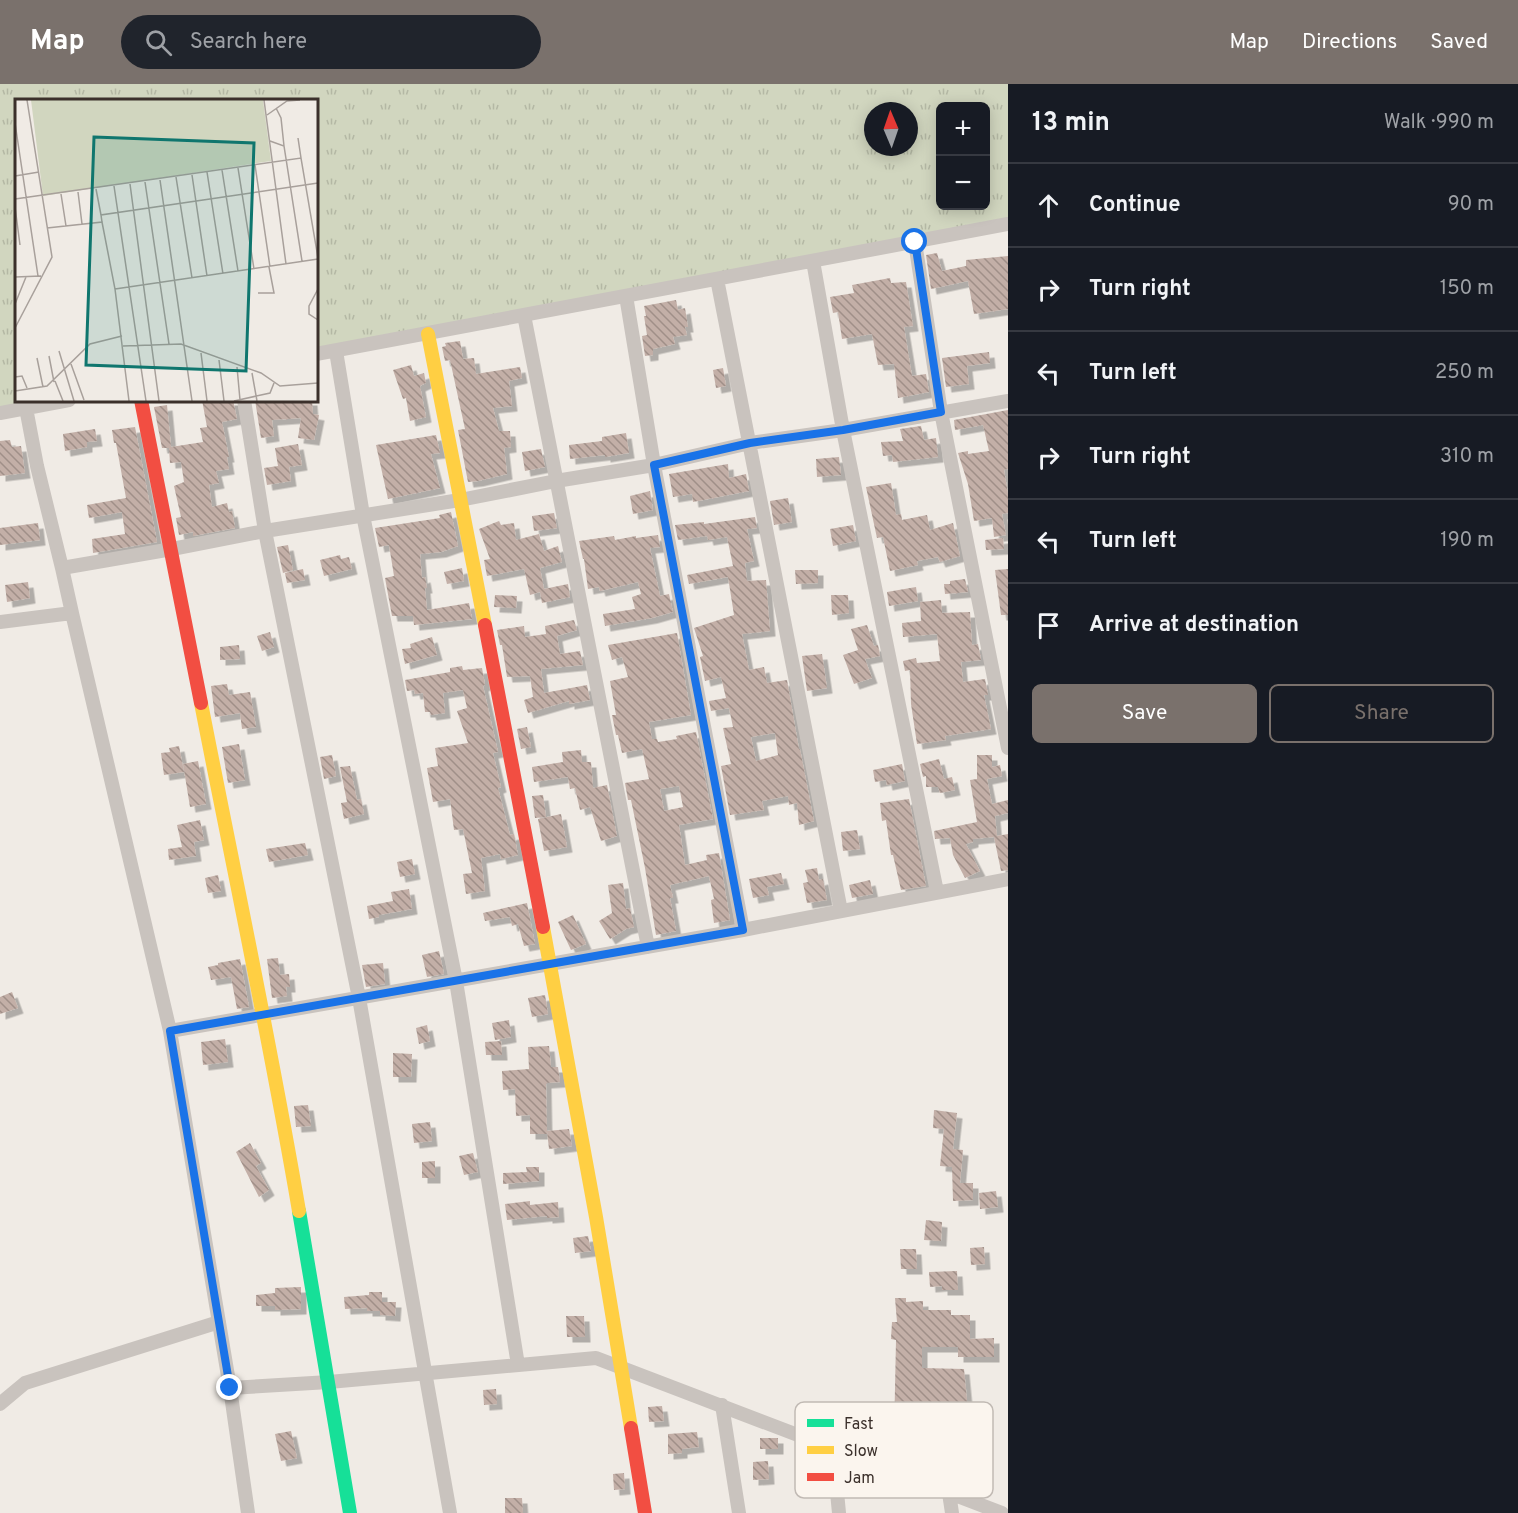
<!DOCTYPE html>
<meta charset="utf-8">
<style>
body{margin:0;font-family:Overpass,sans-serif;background:#20242c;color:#f1f3f6}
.controls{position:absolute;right:18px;top:18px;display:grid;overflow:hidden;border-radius:9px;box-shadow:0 3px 15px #0003}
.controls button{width:54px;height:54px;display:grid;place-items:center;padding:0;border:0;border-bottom:2px solid #363941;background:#171b24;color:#f1f3f6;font:30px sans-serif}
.compass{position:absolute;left:864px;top:18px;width:54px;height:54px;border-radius:50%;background:#171b24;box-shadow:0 3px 15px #0003;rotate:358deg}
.stop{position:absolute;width:18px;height:18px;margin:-14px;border:4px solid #1a73e8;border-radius:50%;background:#fff}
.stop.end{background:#1a73e8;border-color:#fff;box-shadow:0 2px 6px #0008}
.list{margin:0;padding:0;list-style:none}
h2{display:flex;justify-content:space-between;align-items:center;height:78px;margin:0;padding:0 24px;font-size:26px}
h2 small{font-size:20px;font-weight:400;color:#9ea1a6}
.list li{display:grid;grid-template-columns:39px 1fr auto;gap:18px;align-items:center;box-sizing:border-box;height:84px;padding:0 24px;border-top:2px solid #363941}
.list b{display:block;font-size:22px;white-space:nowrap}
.list em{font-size:20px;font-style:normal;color:#9ea1a6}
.actions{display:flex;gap:12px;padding:18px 24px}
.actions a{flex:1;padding:14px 0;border:2px solid #7a716c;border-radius:9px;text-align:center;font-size:21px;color:#7a716c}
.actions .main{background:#7a716c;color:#fff}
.icon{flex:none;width:33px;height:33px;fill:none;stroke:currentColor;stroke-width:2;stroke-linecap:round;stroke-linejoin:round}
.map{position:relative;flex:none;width:1008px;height:1429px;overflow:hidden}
header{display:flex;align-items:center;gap:36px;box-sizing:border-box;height:84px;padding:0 30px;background:#7a716c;color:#fff}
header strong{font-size:28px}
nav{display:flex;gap:33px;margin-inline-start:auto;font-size:21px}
.search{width:420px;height:54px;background:#20242c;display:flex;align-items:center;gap:15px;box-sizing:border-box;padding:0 21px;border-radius:33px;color:#9ea1a6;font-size:22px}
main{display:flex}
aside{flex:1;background:#171b24}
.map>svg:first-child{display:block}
.grass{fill:url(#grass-tufts);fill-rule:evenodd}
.building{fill:url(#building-back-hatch);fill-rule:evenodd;filter:url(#shadow)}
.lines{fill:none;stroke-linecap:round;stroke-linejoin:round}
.street{stroke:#c9c3be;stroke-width:14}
.fast{stroke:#16e098;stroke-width:14}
.slow{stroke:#ffcf43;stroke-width:14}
.jam{stroke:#f24e42;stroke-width:14}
.route{stroke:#1a73e8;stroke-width:8}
.inset-road{fill:none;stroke:#a8a09b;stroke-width:1.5}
.view{fill:#0f766e;fill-opacity:0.15;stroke:#0f766e;stroke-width:3}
.inset-edge{fill:none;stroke:#3b302b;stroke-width:3}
.key{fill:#fbf5ee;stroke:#c1bab4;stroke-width:1.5}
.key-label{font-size:16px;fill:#3b302b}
</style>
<header>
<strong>Map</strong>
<div class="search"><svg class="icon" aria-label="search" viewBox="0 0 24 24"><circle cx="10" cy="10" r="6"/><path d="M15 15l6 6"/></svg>Search here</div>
<nav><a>Map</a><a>Directions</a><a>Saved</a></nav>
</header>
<main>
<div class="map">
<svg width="1008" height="1429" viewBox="0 0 1008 1429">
<defs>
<pattern id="grass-tufts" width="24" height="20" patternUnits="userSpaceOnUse" patternTransform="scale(1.5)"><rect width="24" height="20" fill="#d1d6bf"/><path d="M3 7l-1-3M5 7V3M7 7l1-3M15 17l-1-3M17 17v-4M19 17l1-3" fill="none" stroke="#b4b8a4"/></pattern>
<pattern id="building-back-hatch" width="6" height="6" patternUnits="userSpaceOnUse" patternTransform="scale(1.5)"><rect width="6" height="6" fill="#c3afa7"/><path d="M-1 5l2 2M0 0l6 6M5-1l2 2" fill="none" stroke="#a08f88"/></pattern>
<filter id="shadow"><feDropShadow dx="5.5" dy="5.5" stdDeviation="0" flood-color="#0004"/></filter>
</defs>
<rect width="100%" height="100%" fill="#f0ebe5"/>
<path class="grass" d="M0 0H1008V140L317 267 316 16H16V316L43 317 0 324ZM940 22H986V122H940ZM873 27H909V63H873Z"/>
<path class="building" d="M937 169 942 187 966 182V176L1008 172V225L974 230 968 197 931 205 926 171Z
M890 194 891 199 906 198 913 242 904 243 912 292 926 290 929 308 898 314 894 280 878 281 872 250 842 255 838 228 833 229 830 213 854 209 852 201Z
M676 216 678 226 685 224 688 243H685L687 251 673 253 675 260 653 265V271L645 272 642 252 647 251 644 232H646L644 222Z
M460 257 463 275 474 274 476 290 520 283 522 294 509 297 512 322 493 324 499 347H510L511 363 504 364 507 390 478 397 468 398 458 346 465 345 450 276 445 277 442 263 446 262 445 259Z
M989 268 990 279 967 282 969 300 946 303 942 274Z
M411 281 414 292 424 289 426 299 420 302 426 333 410 337 406 314 403 315 393 286Z
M723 284 726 302 716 304 713 286Z
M202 316H233L237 335 222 338 229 373H227L229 385 216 387 219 399 209 401 212 423 227 419 229 428 232 427 235 444 193 452V448L179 451 176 434 181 433 174 402 184 398 181 378 170 379 169 364H162L154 323 167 321 171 363 203 358 200 344 207 343Z
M255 316H271V319L281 316H312L313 330 319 331 314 356 298 354 301 334 272 336 274 352 261 354Z
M1008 326V385L1004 386 1008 410V429L1002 430 1006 451 994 453 992 434 974 437 968 400 958 369 968 367V370L989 367 983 341 955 346 954 336Z
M921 342 924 356 936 354 938 373 893 378 892 371 883 372 881 358 903 357 900 345Z
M135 343 157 458 93 469 92 455 125 450 122 428 89 434 87 421 126 414 116 359H114L112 346Z
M95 345 97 357 87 358V363L65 367 63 350Z
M626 349 629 369 605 373V371L570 375 569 361 602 357V353Z
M436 351 440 369 431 370 440 404 388 415 376 361Z
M10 356 12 363 21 362 25 389 0 392V357Z
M298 360 302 381 289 383 291 397 267 401 264 384 278 382 275 364Z
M541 365 545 383 525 387 522 368Z
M839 373 841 391 817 393 816 375Z
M728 380 729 394 746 390 749 407 693 418 692 410 673 413 669 390Z
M891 399 896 431 901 430 902 436 927 431 930 446 953 439 960 472 940 478 938 473 917 477 918 481 890 487 883 453 877 454 866 403Z
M650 407 653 426 633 430 630 412Z
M788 414 792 438 774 441 770 417Z
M451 428 458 462 441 468 420 470 422 494 425 493 427 504H425L427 526 469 519 472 535 414 541 413 532H392L385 494 394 492 389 461 379 463 375 444 440 434 439 431Z
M554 429 557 444 534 447 532 432Z
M755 433 757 444 747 445 754 477 745 479 747 497 766 496 770 547 742 550 749 586 764 583 767 599 787 596 799 665H800L814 737 799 741 797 719 789 721 788 712 762 717 764 726 730 731 721 682 731 680 723 644 733 643 729 624 711 627 709 617 726 614 721 593 705 597 700 573 703 572 694 544 734 531 728 493 689 500 687 491 733 482 727 453 708 456 707 452 678 456 675 441 704 438V440ZM775 649 778 671 756 677 751 653Z
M499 437 501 441 514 439 516 456 539 450 544 467 558 462 562 478 540 484 544 505 568 500 570 513 542 519 540 508 530 511 524 485 487 492 484 476 490 475 479 445Z
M38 439 40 456 0 461V444Z
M853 441 856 457 833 462 830 445Z
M658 451 660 463 650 464 660 512 669 510 673 528 652 534 605 542 603 530 635 525 632 513 641 510 638 498 600 507 599 503 588 505 584 475H583L579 457 614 452 615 456 636 452V454Z
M1003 454 1004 465 986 466 985 456Z
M288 461 293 486 283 489 277 463Z
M340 471 341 475 349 473 352 485 324 492 320 476Z
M462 484 464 497 447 500 444 488Z
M303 485 305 496 287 499 285 489Z
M1008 485V531H1001L995 486Z
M795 486H818V499L796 500Z
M965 495 968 508 945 510 944 500H950V497Z
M28 498 30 514 7 518 5 501Z
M916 503 918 517 889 522 887 508Z
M495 511 517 512 516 524 494 523Z
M831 511H848L849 529 832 531Z
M941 516 942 529 970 528 972 561 978 560 981 576 961 578 963 598 985 595 988 611H984L991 645 945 652 946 656 917 660 911 620 910 586 905 587 903 577 916 574 917 579 940 577 937 550 903 553 902 539 921 537 920 518Z
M574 536 577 546 557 552 560 570 580 567 583 581 541 585 544 609 587 601 590 616 569 620V617L528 629 524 616 533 613 530 592 507 593 502 561H500L497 546 524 542 525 553 546 550 545 542Z
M867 541 874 562 878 561 880 572 865 575 872 594 854 600 843 571 858 566 851 545Z
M270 548 274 563 262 567 257 552Z
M677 549 691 631 649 638 652 655H657L658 658 677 655 676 652 696 648 713 735 679 741 685 781 707 776 706 771 719 769 730 836 714 839 711 816 714 815 709 792 670 801 673 814H670L676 847 656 851 645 784 631 716H628L625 699 649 695 642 665 622 669 618 651H616L612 631H616L610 597 628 593 622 573 612 576 608 561ZM679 702 683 723 664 727 660 705Z
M432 553 437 571 405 580 402 565 411 564 410 560Z
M239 561 240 575 220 576V563Z
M822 570 827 604 807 607 802 572Z
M462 582 463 586 482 584 485 601 483 602 498 668 493 669 501 703 498 704 510 751 514 750 518 771 501 775 500 770 481 774 485 807 466 810 463 790 472 789 463 745 454 746 450 715 433 718 427 684 438 682 435 664 468 659 457 627 467 624 463 606 443 609 445 629 431 631 430 628H425L423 609 415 610 414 606 407 607 405 596 450 588V584Z
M227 600 229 611 250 608 256 643 242 645 240 629 215 633 211 602Z
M527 643 531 663 521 665 517 645Z
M239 660 245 696 228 699 222 663Z
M179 662 184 688 164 691 161 669 170 668 169 664Z
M581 666 582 678H591L593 704 607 701 617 752 601 757 590 723 580 726 575 704 570 705 568 693 534 698 532 683 563 678 562 668Z
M332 671 336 692 324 695 320 673Z
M977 671H992V683L1000 681 1002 692 987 695 992 720 1008 716V729L995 732 997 752 1008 750V786L1001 787 994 753 973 755V758L966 760 980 787 965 794 953 771 950 754 935 755 934 747 977 738 970 696 977 695Z
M939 675 944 695 952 693 955 706 940 709 938 703H926V692L923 693 920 680Z
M198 677 206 720 190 723 183 680Z
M902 680 905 697 887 701 886 696 875 698 873 686Z
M350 682 357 716 361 715 364 730 344 735 341 719 347 718 340 683Z
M543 711 546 733 535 734 532 712Z
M909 715 926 802 901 806 893 771H891L886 736 882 737 880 719Z
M561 730 567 763 544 767 538 735Z
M200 736 204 756 194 758 196 772 169 776 168 765 182 763 177 741Z
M857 746 860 765 843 767 841 748Z
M305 759 308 771 269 778 266 765Z
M412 775 415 790 400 793 397 778Z
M817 784 819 796 823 795 827 816 807 819 803 799 808 798 805 786Z
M781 789 784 800 767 803 769 811 753 814 749 795Z
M218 791 221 807 208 809 205 794Z
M870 796 873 810 852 814 849 801Z
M623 799 626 825 630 824 634 843 626 845 610 855 599 837 612 829 608 801Z
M409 805 412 825 379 831V833L369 835 367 822 393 817 391 808Z
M527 819 535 860 524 862 518 840 512 842 510 833 485 837 483 829Z
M573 831 586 860 571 866 558 838Z
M439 867 444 890 427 893 422 871Z
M278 874 280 891 289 890 290 903H286L287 912 272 914 267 875Z
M240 875 249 923 237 925 231 893 211 896 208 883 218 881V879Z
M383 879 385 900 366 903 362 881Z
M12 908 18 924 0 930V913Z
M545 911 548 930 532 933 528 914Z
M509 936 511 953 495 956 492 939Z
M427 941 430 957 419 960 416 944Z
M225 955 228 978 203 981 201 958Z
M501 957 502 971H486L485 958Z
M549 962 551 983H558L560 998 546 999 547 1050H530V1031L516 1032 515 1005 503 1006 502 987 529 985 528 963Z
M393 969 412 970 411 993H393Z
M308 1021 311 1042 296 1043 294 1022Z
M934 1026 957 1029 953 1065 963 1066 960 1099H973V1116L953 1117 952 1083 940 1082 944 1045 933 1044Z
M430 1038 432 1057 414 1059 412 1040Z
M569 1045 572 1062 549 1065 547 1047Z
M250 1059 261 1079 256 1082 269 1106 259 1113 236 1068Z
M473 1069 478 1088 464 1091 459 1072Z
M435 1077V1094H422V1078Z
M526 1083H539V1097L503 1100V1089L527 1088Z
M996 1107 998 1123 980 1125 979 1109Z
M530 1117V1121L558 1118 559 1133 547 1134V1132L507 1136 505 1120Z
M926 1136 942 1138 941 1157 924 1156Z
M588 1152 591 1167 575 1169 573 1154Z
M984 1163 985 1180 971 1181 970 1164Z
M900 1165H916L917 1185H901Z
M957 1187 958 1206H942V1202L930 1203 929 1188Z
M301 1203V1225L275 1226V1222H256V1211L275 1209V1204Z
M369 1208H382V1218H396L395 1232 380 1231V1227H367V1224L345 1225 344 1213 369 1211Z
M895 1214H906V1218L923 1217V1226H951V1231H970V1255L994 1254V1273H958V1263H922V1284L964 1285 967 1316 966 1333 946 1332 945 1353 894 1352 896 1256 891 1255 892 1238H897Z
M566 1232H584L585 1253H567Z
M496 1305 497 1320 484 1321 483 1306Z
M662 1322 664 1337 649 1338 648 1323Z
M291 1347 297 1374 281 1377 275 1350Z
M697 1348 699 1363 682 1365V1369L668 1370V1350Z
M760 1354H778V1365H760Z
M768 1377 769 1395 753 1396V1378Z
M624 1389 625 1405 614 1406 613 1390Z
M505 1414H522L523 1429H505Z"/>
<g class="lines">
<path class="street" d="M915 158 941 328 1008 664
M813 177 843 346 937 808
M717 195 841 827
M626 212 654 381 743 846
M524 231 648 863
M336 267 363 431 456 897 518 1281
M316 270 1008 140
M244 316 265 447 359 914 450 1429
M26 324 37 382 62 484
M0 329 69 316
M72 529 170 947 230 1304 248 1429
M0 538 72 529 62 484 172 465 265 447 460 416 556 397 654 381 750 359 843 346 1008 317
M170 947 743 846 1008 795
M230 1304 329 1298 596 1274 1002 1429
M0 1320 25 1299 219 1238
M722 1321 739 1429
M833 1366 839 1429
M949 1409 952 1429"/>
<path class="fast" d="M299 1127 350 1429"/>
<path class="slow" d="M428 250 485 541
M201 619C234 788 270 956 299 1127
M543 843 596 1133 631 1344"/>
<path class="jam" d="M141 316 201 619
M485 541 543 843
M631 1344 645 1429"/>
</g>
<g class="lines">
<path class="route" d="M230 1304 170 947 743 846 654 381 750 359 843 346 941 328 915 158"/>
</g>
<g transform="translate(15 15)">
<rect width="303" height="303" fill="#f0ebe5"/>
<path d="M16 1H248L256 62 28 97Z" fill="#d1d6bf"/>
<path class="inset-road" d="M249 1 271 165M261 9 266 19 269 47M252 16 272 2 285 1M0 24 23 177M283 39 286 59M255 42 269 47 287 162M240 66 255 168M223 69 239 170M207 71 223 172M192 73 208 175M177 76 192 177M0 77 24 73M161 78 177 179M145 81 177 302M130 83 154 245M115 85 144 302M99 87 131 302M81 90 86 116M63 93 67 125M46 95 51 127M0 100 286 59 303 159M0 108 5 146M87 123 100 190 114 302M32 129 87 123 86 116 303 84M0 178 26 177M100 190 303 160M303 190 294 207V215L303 221M243 194H259L254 168M0 205 11 178M0 229 37 158 12 1M108 247 166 245 246 274 265 287 303 284M44 252 59 302M186 254 192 302M34 257 39 283M22 259 28 288M204 261 209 302M56 265 69 301M222 268 225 301M237 274 242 302M0 278 7 277 12 289M40 282 48 302M0 292 32 287 75 245 107 237M219 302 255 294 259 284"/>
<path class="view" d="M79 38 239 44 231 272 71 266Z"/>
<rect width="303" height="303" class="inset-edge"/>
</g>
<rect x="795" y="1318" width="198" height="96" rx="9" class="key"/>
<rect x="807" y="1335" width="27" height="8" fill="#16e098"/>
<rect x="807" y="1362" width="27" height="8" fill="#ffcf43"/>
<rect x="807" y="1389" width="27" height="8" fill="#f24e42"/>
<g class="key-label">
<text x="844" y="1345">Fast</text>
<text x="844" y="1372">Slow</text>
<text x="844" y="1399">Jam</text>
</g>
</svg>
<div class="controls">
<button>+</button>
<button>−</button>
</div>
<svg class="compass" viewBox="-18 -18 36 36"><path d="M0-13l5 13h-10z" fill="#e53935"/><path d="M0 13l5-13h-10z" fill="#9ea1a6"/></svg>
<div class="stop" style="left:915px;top:158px"></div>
<div class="stop end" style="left:230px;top:1304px"></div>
</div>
<aside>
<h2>13 min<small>Walk · 990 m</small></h2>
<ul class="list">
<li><svg class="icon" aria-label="ahead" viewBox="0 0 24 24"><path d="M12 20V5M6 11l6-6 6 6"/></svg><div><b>Continue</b></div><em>90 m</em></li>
<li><svg class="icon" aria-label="right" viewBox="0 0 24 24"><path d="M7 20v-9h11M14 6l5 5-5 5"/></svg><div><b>Turn right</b></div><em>150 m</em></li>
<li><svg class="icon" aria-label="left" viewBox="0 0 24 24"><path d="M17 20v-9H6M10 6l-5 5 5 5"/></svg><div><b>Turn left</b></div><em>250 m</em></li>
<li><svg class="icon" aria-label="right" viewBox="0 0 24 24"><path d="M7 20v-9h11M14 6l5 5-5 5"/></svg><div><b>Turn right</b></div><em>310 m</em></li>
<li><svg class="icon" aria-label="left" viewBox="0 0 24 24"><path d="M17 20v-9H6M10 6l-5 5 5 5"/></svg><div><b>Turn left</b></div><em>190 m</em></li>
<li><svg class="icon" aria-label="arrive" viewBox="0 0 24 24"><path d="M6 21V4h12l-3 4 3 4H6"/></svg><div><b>Arrive at destination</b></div></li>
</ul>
<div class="actions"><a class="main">Save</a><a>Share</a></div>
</aside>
</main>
